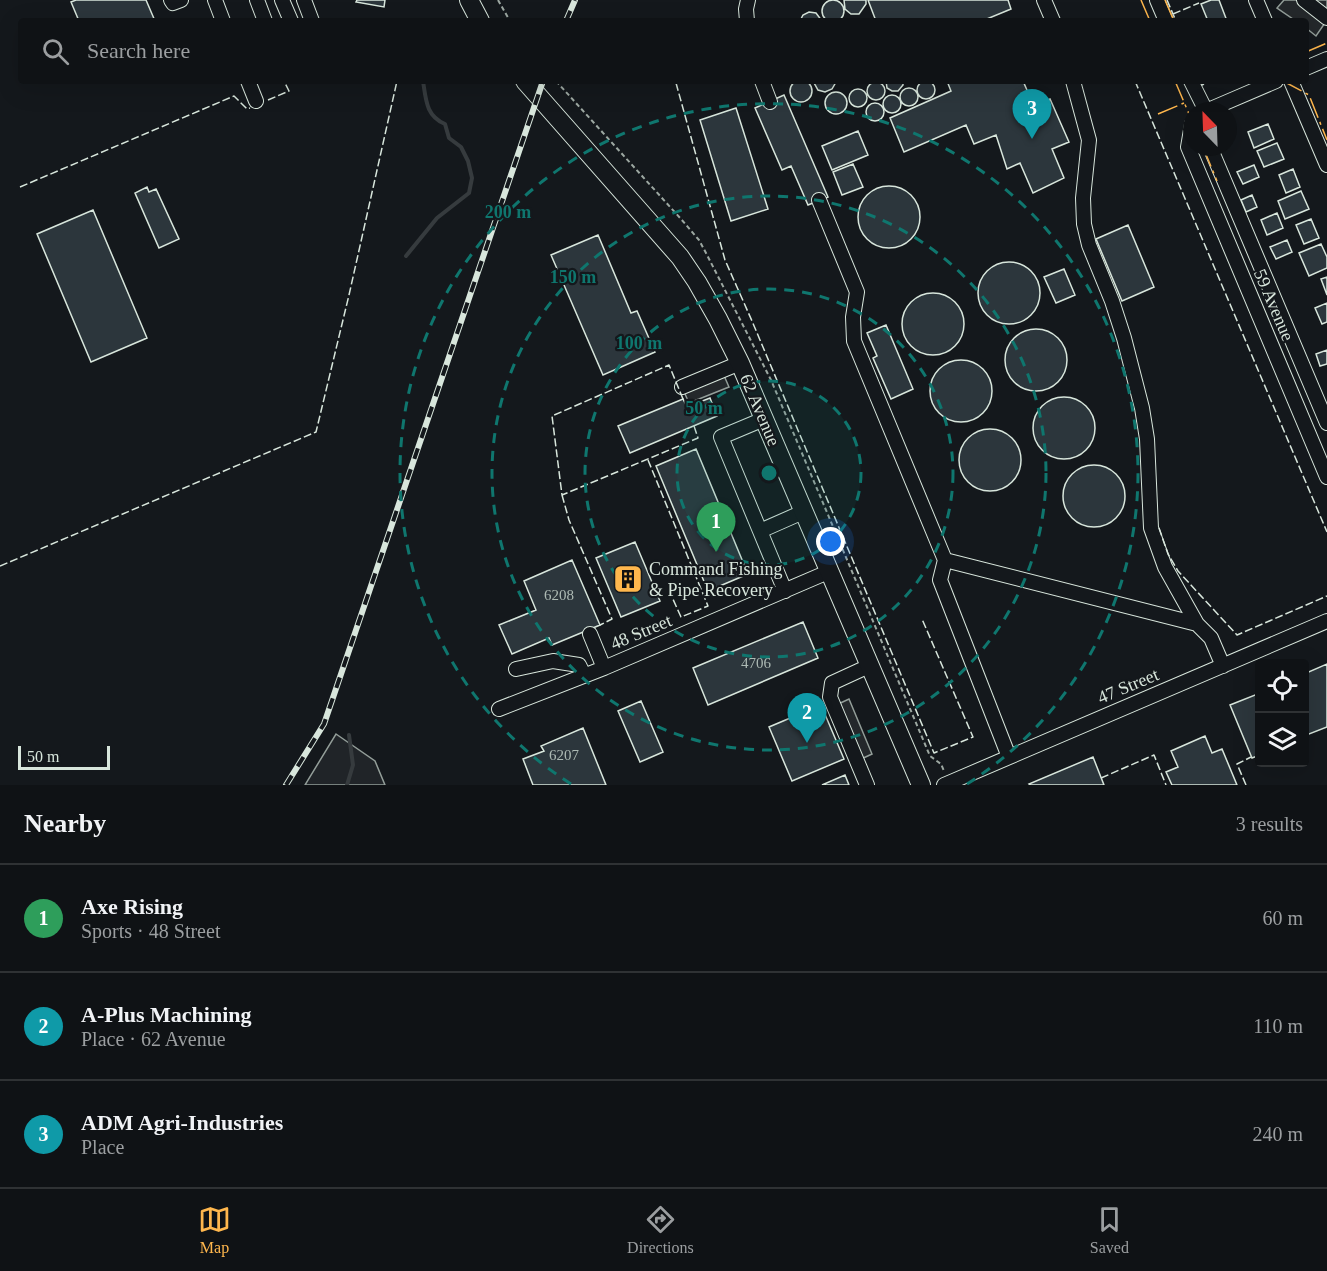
<!DOCTYPE html>
<meta charset="utf-8">
<style>
body{margin:0;font-family:Georgia,serif;background:#181b1e;color:#f1f3f6}
.controls{position:absolute;right:18px;bottom:18px;display:grid;overflow:hidden;border-radius:6px;box-shadow:0 6px 24px #0002}
.controls button{width:54px;height:54px;display:grid;place-items:center;padding:0;border:0;border-bottom:2px solid #2f3234;background:#0f1215;color:#f1f3f6;font:30px sans-serif}
.compass{position:absolute;left:1183px;top:102px;width:54px;height:54px;border-radius:50%;background:#0f1215;box-shadow:0 6px 24px #0002;rotate:337deg}
.scale{position:absolute;left:18px;bottom:15px;width:92px;box-sizing:border-box;padding-left:6px;border:3px solid #d8e6dc;border-top:0;font-size:16px;line-height:21px;white-space:nowrap;color:#d8e6dc;-webkit-text-stroke:4px #14181c;paint-order:stroke}
.you{position:absolute;left:831px;top:542px;width:21px;height:21px;margin:-15px;border:4px solid #fff;border-radius:50%;background:#1a73e8;box-shadow:0 0 0 9px #1a73e833}
.badge{display:grid;place-items:center;width:39px;height:39px;border-radius:50%;background:#ffb74d;color:#fff;font-size:20px;font-weight:700}
.pin{position:absolute;translate:-50% -50px;filter:drop-shadow(0 2px 3px #0008)}
.pin::after{content:'';position:absolute;top:32px;width:21px;height:18px;background:inherit;clip-path:polygon(0 0,100% 0,50% 100%)}
.list{margin:0;padding:0;list-style:none}
h2{display:flex;justify-content:space-between;align-items:center;height:78px;margin:0;padding:0 24px;font-size:26px}
h2 small{font-size:20px;font-weight:400;color:#9b9ea0}
.list li{display:grid;grid-template-columns:39px 1fr auto;gap:18px;align-items:center;box-sizing:border-box;height:108px;padding:0 24px;border-top:2px solid #2f3234}
.list b{display:block;font-size:22px;white-space:nowrap}
.list p{margin:0;font-size:20px;white-space:nowrap;color:#9b9ea0}
.list em{font-size:20px;font-style:normal;color:#9b9ea0}
.icon{flex:none;width:33px;height:33px;fill:none;stroke:currentColor;stroke-width:2;stroke-linecap:round;stroke-linejoin:round}
.map{position:relative;flex:none;width:1327px;height:785px;overflow:hidden}
.search{position:absolute;background:#0f1215;box-shadow:0 6px 24px #0002;left:18px;right:18px;top:18px;height:66px;display:flex;align-items:center;gap:15px;box-sizing:border-box;padding:0 21px;border-radius:6px;color:#9b9ea0;font-size:22px}
.sheet{height:402px;background:#0f1215}
nav{display:flex;justify-content:space-around;align-items:center;box-sizing:border-box;height:84px;border-top:2px solid #2f3234;background:#0f1215;font-size:16px;color:#9b9ea0}
nav a{display:grid;justify-items:center;gap:3px}
nav .on{color:#ffb74d}
.map>svg:first-child{display:block}
.green{fill:#202428;stroke:#939e99;stroke-width:1.5}
.parking{fill:#24282b;stroke:#939e99;stroke-width:1.5}
.lines{fill:none;stroke-linecap:round;stroke-linejoin:round}
.stream{stroke:#363b3e;stroke-width:4}
.building{fill:#2c363c;stroke:#d8e6dc;stroke-width:1.5}
.minor-casing{stroke:#d8e6dc;stroke-width:16}
.major-casing{stroke:#d8e6dc;stroke-width:20}
.path{stroke:#9da8a2;stroke-width:2;stroke-dasharray:4.5 3;stroke-linecap:butt}
.minor{stroke:#14181c;stroke-width:14}
.major{stroke:#14181c;stroke-width:18}
.rail-casing{stroke:#d8e6dc;stroke-width:6}
.rail{stroke:#14181c;stroke-width:4;stroke-dasharray:11;stroke-linecap:butt}
.fence{stroke:#d8e6dc;stroke-width:1.5;stroke-dasharray:8 3;stroke-linecap:butt}
.power{stroke:#ffb74d;stroke-width:1.5;stroke-dasharray:21 4.5 3 4.5;stroke-linecap:butt}
.ring{fill:none;stroke:#0f766e;stroke-width:3;stroke-dasharray:10 8}
.labels{text-anchor:middle;dominant-baseline:central;stroke-width:4.5;stroke-linejoin:round;paint-order:stroke}
.number-label{font-size:15px;fill:#adbab4}
.street-label{font-size:18px;fill:#d8e6dc;stroke:#14181c}
.poi-label{font-size:18px;fill:#d8e6dc;stroke:#14181c;text-anchor:start}
.centre{fill:#0f766e;stroke:#14181c;stroke-width:3}
.ring-label{font-size:18px;text-anchor:middle;font-weight:bold;fill:#0f766e;stroke:#14181c;stroke-width:4.5;stroke-linejoin:round;paint-order:stroke}
</style>
<div class="map">
<svg width="1327" height="785" viewBox="0 0 1327 785">
<rect width="100%" height="100%" fill="#14181c"/>
<path class="green" d="M336 734 375 761 385 785H305Z"/>
<path class="parking" d="M1284 0H1327V20L1316 36 1306 28V21H1296L1277 8Z
M722 371 729 387 689 403 682 387Z
M849 699 872 754 857 761 834 706Z"/>
<g class="lines">
<path class="stream" d="M406 256 437 218 469 193 472 178 468 161 461 147 449 138 445 124C426 116 426 100 423 81
M347 785 353 765 349 735"/>
</g>
<path class="building" d="M822 11a11 11 0 1 1 22 0a11 11 0 1 1-22 0Z
M76 0H146L155 21H79L71 2Z
M357 0H385L384 7 356 2Z
M844 0H866V4L859 14H851L845 9Z
M868 0H1008L1011 9 982 21H876Z
M1211 0H1219L1227 21H1208L1201 4Z
M809 12 816 13 822 21H800L803 15Z
M790 91a11 11 0 1 1 22 0a11 11 0 1 1-22 0Z
M813 81H836V82L832 89 825 92 818 90Z
M886 81H903V85L898 91H892L887 88Z
M947 81H1023L1034 106 1050 99 1069 142 1052 149 1064 178 1033 193 1020 163 1007 169 996 135 974 144 966 125 904 152 890 118 951 91Z
M917 90a9 9 0 1 1 18 0a9 9 0 1 1-18 0Z
M867 91a9 9 0 1 1 18 0a9 9 0 1 1-18 0Z
M900 97a9 9 0 1 1 18 0a9 9 0 1 1-18 0Z
M849 98a9 9 0 1 1 18 0a9 9 0 1 1-18 0Z
M825 103a11 11 0 1 1 22 0a11 11 0 1 1-22 0Z
M784 95 828 197 808 205 791 166 782 170 755 108Z
M883 104a9 9 0 1 1 18 0a9 9 0 1 1-18 0Z
M866 112a9 9 0 1 1 18 0a9 9 0 1 1-18 0Z
M736 108 768 209 731 221 700 120Z
M1268 124 1274 139 1254 148 1248 132Z
M858 131 868 155 832 170 822 146Z
M1277 143 1284 159 1264 167 1257 151Z
M853 164 863 187 842 195 833 172Z
M1254 165 1259 177 1243 184 1237 172Z
M1293 169 1300 187 1286 193 1279 175Z
M858 217a31 31 0 1 1 62 0a31 31 0 1 1-62 0Z
M147 187 149 192 156 189 179 239 159 248 135 193Z
M1301 191 1309 209 1285 219 1278 201Z
M1252 195 1257 207 1246 212 1241 200Z
M93 210 147 338 91 362 37 234Z
M1277 213 1283 228 1267 235 1261 220Z
M1311 219 1319 238 1304 244 1296 225Z
M1128 225 1154 287 1122 301 1096 239Z
M598 235 631 313 637 311 655 352 603 375 551 255Z
M1287 240 1292 252 1276 259 1270 247Z
M1321 244 1327 257V268L1309 276 1299 253Z
M978 293a31 31 0 1 1 62 0a31 31 0 1 1-62 0Z
M1064 269 1075 295 1056 303 1044 277Z
M1327 277V295L1321 279Z
M902 324a31 31 0 1 1 62 0a31 31 0 1 1-62 0Z
M1327 303V322L1322 324 1315 308Z
M886 325 913 389 891 399 873 358 877 356 867 333Z
M1005 360a31 31 0 1 1 62 0a31 31 0 1 1-62 0Z
M1327 350V364L1320 366 1316 354Z
M930 391a31 31 0 1 1 62 0a31 31 0 1 1-62 0Z
M1033 428a31 31 0 1 1 62 0a31 31 0 1 1-62 0Z
M710 398 717 416 630 453 618 426 683 399 687 407Z
M959 460a31 31 0 1 1 62 0a31 31 0 1 1-62 0Z
M696 449 748 574 708 591 656 466Z
M1063 496a31 31 0 1 1 62 0a31 31 0 1 1-62 0Z
M635 542 660 601 621 617 596 558Z
M572 560 600 625 552 645 549 638 512 654 499 625 536 610 524 581Z
M803 622 818 658 708 705 693 668Z
M1327 664V727L1304 736V674Z
M1260 693V755L1252 758 1230 705Z
M641 701 663 752 640 762 618 711Z
M821 705 844 759 792 781 769 727Z
M583 728 606 785H533L523 759 544 751 541 746Z
M1205 736 1212 753 1222 749 1237 785H1172L1166 772 1178 767 1171 751Z
M1093 757 1104 785H1030L1029 784Z
M845 775 849 785H822Z"/>
<g class="lines">
<g class="minor-casing">
<path id="minor" d="M171 0 173 3 181 0
M215 0 223 21
M257 0 265 21
M282 0 291 21
M304 0 312 21
M1044 0 1053 21
M1157 0 1166 21
M1256 0 1265 21
M1304 0 1327 18
M747 21 746 9 748 0
M1306 68 1327 59
M248 81 256 101
M762 81 770 102
M1073 81 1089 140 1083 198 1084 224 1089 245 1112 301 1124 338 1142 408 1147 439 1151 528 1165 567 1197 624
M1191 81 1206 111
M1291 81 1327 165
M1206 111 1276 81
M1192 124 1188 147 1327 477
M1210 147 1327 423
M819 200 857 292 853 317 854 341 945 560 940 580 1009 757
M682 387 740 363
M764 419 721 437 760 531 803 512
M760 531 785 591
M945 560 1197 624 1211 638 1223 666
M590 634 604 668
M516 669 553 661 579 665 584 675
M499 709 604 668 828 572
M867 785 830 697 832 683 869 666
M944 785 1327 621"/>
</g>
<g class="major-casing">
<path id="major" d="M469 0 480 21
M525 81 680 257 697 282 718 319 740 363 921 785"/>
</g>
<path class="path" d="M498 0 510 21
M556 81 681 219 699 240 706 253 771 380 930 756 941 764 944 771"/>
<use href="#minor" class="minor"/>
<use href="#major" class="major"/>
<g class="rail-casing">
<path id="rail" d="M566 21 575 0
M286 785 324 724 543 81"/>
</g>
<use href="#rail" class="rail"/>
<path class="fence" d="M1167 0 1176 21
M1173 14 1199 3
M1135 81 1327 532
M1200 81 1202 85 1204 84
M676 83 725 260 752 321 934 753 973 737 922 619
M268 100 289 91 284 81
M20 187 234 96 247 109 250 108
M683 399 669 365 552 416 562 495 698 438 694 426
M648 460 708 606 681 617 672 597
M562 495 569 520 612 619 600 625
M1159 528 1168 554 1178 571 1237 635 1327 596
M0 566 316 432 349 295 397 81
M1101 778 1154 755 1166 785
M1246 785 1237 764 1251 757"/>
<path class="power" d="M1141 0 1150 21
M1165 0 1174 21
M1306 52 1327 43
M1175 81 1192 121
M1283 81 1309 95 1327 140
M1158 114 1184 103
M1203 147 1217 181"/>
</g>
<circle cx="769" cy="473" r="92" fill="#0f766e" fill-opacity=".12"/>
<g class="ring">
<circle cx="769" cy="473" r="92"/>
<circle cx="769" cy="473" r="184"/>
<circle cx="769" cy="473" r="277"/>
<path d="M571 784A369 369 0 1 1 967 784"/>
</g>
<defs>
<g id="building-square" transform="scale(1.5)"><rect x="-9" y="-9" width="18" height="18" rx="4" fill="#ffb74d" stroke="#14181c"/><path d="M-4-6H4V6H1V3H-1V6H-4ZM-2.5-4.3h1.7v1.8h-1.7ZM.8-4.3h1.7v1.8H.8ZM-2.5-1h1.7V.8h-1.7ZM.8-1h1.7V.8H.8Z" fill="#111"/></g>
</defs>
<g fill-rule="evenodd">
<use href="#building-square" x="628" y="579"/>
</g>
<g class="labels">
<g class="number-label">
<text x="559" y="595">6208</text>
<text x="756" y="663">4706</text>
<text x="564" y="755">6207</text>
</g>
<g class="street-label">
<text transform="translate(1274 305) rotate(67)">59 Avenue</text>
<text transform="translate(760 410) rotate(67)">62 Avenue</text>
<text transform="translate(641 632) rotate(-23)">48 Street</text>
<text transform="translate(1128 686) rotate(-23)">47 Street</text>
</g>
<g class="poi-label">
<text x="649" y="569">Command Fishing<tspan x="649" dy="21">&amp; Pipe Recovery</tspan></text>
</g>
</g>
<circle cx="769" cy="473" r="9" class="centre"/>
<g class="ring-label">
<text x="508" y="218">200 m</text>
<text x="573" y="283">150 m</text>
<text x="639" y="349">100 m</text>
<text x="704" y="414">50 m</text>
</g>
</svg>
<div class="controls">
<button><svg class="icon" aria-label="locate" viewBox="0 0 24 24"><circle cx="12" cy="12" r="6"/><path d="M12 2v4M12 18v4M2 12h4M18 12h4"/></svg></button>
<button><svg class="icon" aria-label="layers" viewBox="0 0 24 24"><path d="M12 4l9 5-9 5-9-5zM3 14l9 5 9-5"/></svg></button>
</div>
<svg class="compass" viewBox="-18 -18 36 36"><path d="M0-13l5 13h-10z" fill="#e53935"/><path d="M0 13l5-13h-10z" fill="#9b9ea0"/></svg>
<div class="scale">50 m</div>
<div class="you"></div>
<div class="pin badge" style="left:716px;top:552px;background:#2e9e5b">1</div>
<div class="pin badge" style="left:807px;top:743px;background:#0f9aa8">2</div>
<div class="pin badge" style="left:1032px;top:139px;background:#0f9aa8">3</div>
<div class="search"><svg class="icon" aria-label="search" viewBox="0 0 24 24"><circle cx="10" cy="10" r="6"/><path d="M15 15l6 6"/></svg>Search here</div>
</div>
<section class="sheet">
<h2>Nearby<small>3 results</small></h2>
<ul class="list">
<li><span class="badge" style="background:#2e9e5b">1</span><div><b>Axe Rising</b><p>Sports · 48 Street</p></div><em>60 m</em></li>
<li><span class="badge" style="background:#0f9aa8">2</span><div><b>A-Plus Machining</b><p>Place · 62 Avenue</p></div><em>110 m</em></li>
<li><span class="badge" style="background:#0f9aa8">3</span><div><b>ADM Agri-Industries</b><p>Place</p></div><em>240 m</em></li>
</ul>
</section>
<nav>
<a class="on"><svg class="icon" aria-label="map" viewBox="0 0 24 24"><path d="M3 6l6-2 6 2 6-2v14l-6 2-6-2-6 2zM9 4v14M15 6v14"/></svg>Map</a>
<a><svg class="icon" aria-label="directions" viewBox="0 0 24 24"><path d="M12 3l9 9-9 9-9-9zM9 14v-3h6M13 9l2 2-2 2"/></svg>Directions</a>
<a><svg class="icon" aria-label="saved" viewBox="0 0 24 24"><path d="M7 4h10v16l-5-4-5 4z"/></svg>Saved</a>
</nav>
